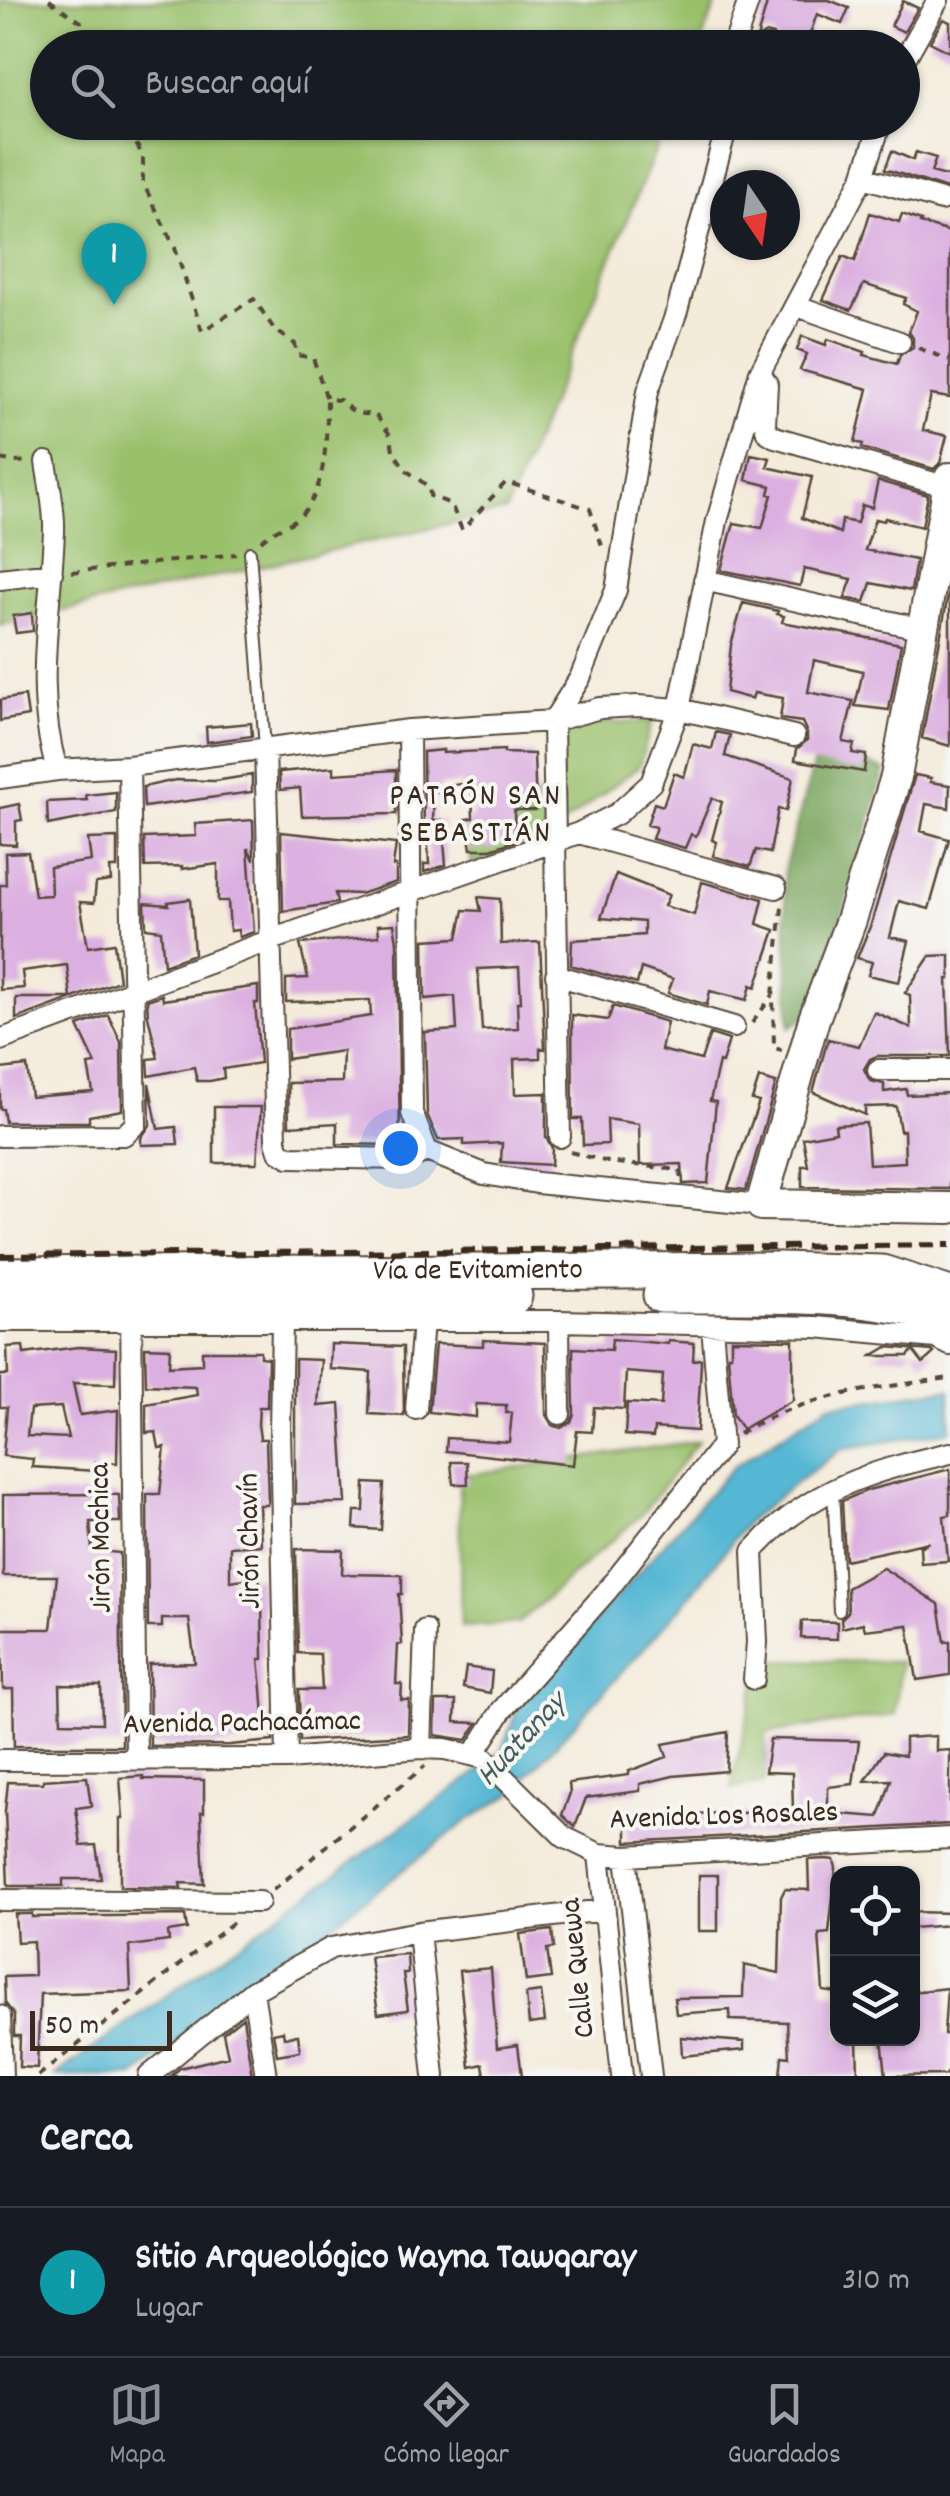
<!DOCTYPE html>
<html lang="es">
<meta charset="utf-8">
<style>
body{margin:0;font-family:Dekko,sans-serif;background:#242831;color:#f1f3f6}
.controls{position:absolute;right:30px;bottom:30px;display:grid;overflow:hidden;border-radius:20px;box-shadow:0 2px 8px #0004}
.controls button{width:90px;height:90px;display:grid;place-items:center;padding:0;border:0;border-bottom:2px solid #363941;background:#171b24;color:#f1f3f6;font:50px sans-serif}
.compass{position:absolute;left:710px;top:170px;width:90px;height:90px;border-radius:50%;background:#171b24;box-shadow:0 2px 8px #0004;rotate:167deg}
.scale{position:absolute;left:30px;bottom:25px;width:142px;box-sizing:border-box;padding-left:10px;border:5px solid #3b2a1e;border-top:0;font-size:28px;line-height:35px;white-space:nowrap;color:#3b2a1e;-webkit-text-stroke:8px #f6f6f2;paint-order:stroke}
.you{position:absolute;left:400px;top:1148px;width:35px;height:35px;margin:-25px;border:8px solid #fff;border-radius:50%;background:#1a73e8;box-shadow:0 0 0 15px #1a73e833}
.badge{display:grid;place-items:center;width:65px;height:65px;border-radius:50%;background:#8c9099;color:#fff;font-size:32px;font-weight:700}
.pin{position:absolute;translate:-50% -82px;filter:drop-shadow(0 2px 5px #0008)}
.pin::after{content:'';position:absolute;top:52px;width:35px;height:30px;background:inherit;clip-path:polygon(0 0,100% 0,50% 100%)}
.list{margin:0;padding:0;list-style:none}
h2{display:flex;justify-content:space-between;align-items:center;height:130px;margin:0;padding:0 40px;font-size:42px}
h2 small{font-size:32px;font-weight:400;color:#9ea1a6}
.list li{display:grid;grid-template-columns:65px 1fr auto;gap:30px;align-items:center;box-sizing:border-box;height:150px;padding:0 40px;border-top:2px solid #363941}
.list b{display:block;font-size:38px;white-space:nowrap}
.list p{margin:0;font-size:32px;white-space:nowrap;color:#9ea1a6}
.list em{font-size:32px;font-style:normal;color:#9ea1a6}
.icon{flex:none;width:55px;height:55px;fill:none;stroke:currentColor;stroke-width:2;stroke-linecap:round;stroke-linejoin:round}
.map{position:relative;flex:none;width:950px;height:2076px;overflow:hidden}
.search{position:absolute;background:#171b24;box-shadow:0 2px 8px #0004;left:30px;right:30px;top:30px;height:110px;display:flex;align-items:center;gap:25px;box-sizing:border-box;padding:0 35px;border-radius:55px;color:#9ea1a6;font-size:38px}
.sheet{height:280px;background:#171b24}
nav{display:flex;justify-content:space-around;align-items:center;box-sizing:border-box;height:140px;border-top:2px solid #363941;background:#171b24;font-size:28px;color:#9ea1a6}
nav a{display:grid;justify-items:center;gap:5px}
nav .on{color:#8c9099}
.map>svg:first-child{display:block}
.green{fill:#99c06b;stroke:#6a7544;stroke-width:2.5}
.forest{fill:#7aa65f;stroke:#5a683e;stroke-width:2.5}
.water{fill:#56b8d4;stroke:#487179;stroke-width:2.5}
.building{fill:#dbafe0;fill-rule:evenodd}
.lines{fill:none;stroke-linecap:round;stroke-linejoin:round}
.service-casing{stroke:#57473a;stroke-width:14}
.minor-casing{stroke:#57473a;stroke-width:24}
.secondary-casing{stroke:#57473a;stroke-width:34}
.trunk-casing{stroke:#57473a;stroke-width:39}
.path{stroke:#57473a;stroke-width:4;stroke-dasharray:8 8;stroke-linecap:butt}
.service{stroke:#fff;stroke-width:10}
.minor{stroke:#fff;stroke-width:20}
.secondary{stroke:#fff;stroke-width:30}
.trunk{stroke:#fff;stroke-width:35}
.rail{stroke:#3b2a1e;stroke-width:6;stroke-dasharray:15 8;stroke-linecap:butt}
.labels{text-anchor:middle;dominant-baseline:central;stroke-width:8;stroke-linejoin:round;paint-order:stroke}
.street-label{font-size:30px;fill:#3b2a1e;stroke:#f6f6f2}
.neighbourhood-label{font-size:32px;letter-spacing:2.5px;fill:#3b2a1e;stroke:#f6f6f2}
.water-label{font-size:32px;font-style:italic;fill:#445c5e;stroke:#f6f6f2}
</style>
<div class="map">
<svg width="950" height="2076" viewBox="0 0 950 2076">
<rect width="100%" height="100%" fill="#f6f6f2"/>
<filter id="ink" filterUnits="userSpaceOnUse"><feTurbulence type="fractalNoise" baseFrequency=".01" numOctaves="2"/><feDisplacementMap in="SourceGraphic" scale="20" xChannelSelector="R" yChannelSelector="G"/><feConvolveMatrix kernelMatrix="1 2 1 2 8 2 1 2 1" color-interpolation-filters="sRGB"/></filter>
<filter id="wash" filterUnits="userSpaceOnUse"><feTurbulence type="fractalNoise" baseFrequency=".0048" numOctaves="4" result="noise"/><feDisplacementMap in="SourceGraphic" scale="40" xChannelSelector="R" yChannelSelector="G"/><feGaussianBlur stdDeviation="2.25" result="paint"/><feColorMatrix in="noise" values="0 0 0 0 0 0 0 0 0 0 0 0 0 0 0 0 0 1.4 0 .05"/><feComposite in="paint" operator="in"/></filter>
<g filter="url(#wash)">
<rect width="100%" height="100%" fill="#f4ebdb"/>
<path class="green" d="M0 0H718L699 47 48 48V122L667 123 506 511 0 625Z
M652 722 639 766 559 827 558 723Z
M545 796V835L472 865 466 828 489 826 488 801Z
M698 1441 641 1515 518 1623 461 1627 459 1476Z
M761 1660 901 1662 895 1715 766 1733 765 1783 731 1788Z"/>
<path class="forest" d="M818 748 885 770 813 1011 790 1027 784 870Z"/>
<path class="water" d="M950 1389V1431L842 1449 785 1491 747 1522 683 1605 511 1794 467 1821 134 2076H55L487 1765 502 1751 518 1707 733 1467 829 1405Z"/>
<g id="blocks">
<path class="building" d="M768 0H829L849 8 842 24 817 14 805 48H791L780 45 773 35 766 33 757 38Z
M903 1 918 8 904 32 891 26Z
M943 19 950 22V52L930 42Z
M892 151 913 160 916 152 936 158 931 172 950 177V190L885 169Z
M870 213 899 222 902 214 921 221 920 223 950 232V398L931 395 923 430 947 436 940 463 934 469 862 448 863 444 855 442 868 389 800 370 807 354 797 350 802 336 826 345 828 339 865 352 864 355 897 364 900 355 913 347V338L909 332 917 311 903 304 906 298 864 284 851 310 823 300 843 256 855 261Z
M751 454 770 458 767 467 812 477 802 518 840 533 842 520 857 523 862 505 872 508 878 481 928 495 922 527 885 518 884 521 875 519 865 550 916 560 911 591 871 583 865 602 845 598 852 579 804 569 800 586 721 570 734 523 762 528 772 495 769 494 771 486 746 480Z
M950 584V746L922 738Z
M743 603 778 611 777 614 784 616 782 622 901 644 889 710 855 706 863 671 814 660 808 692 853 701 843 742 854 744 852 753 866 755 864 772 795 760 797 749 807 740V733L802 722 780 719 783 698 754 693 752 699 726 692 731 645Z
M32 613 33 631 16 633 13 616Z
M25 696 28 716 0 721V700Z
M251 723 252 736 207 742 206 727Z
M716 732 730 735 725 756 793 778 786 811 778 809 770 853 756 850 750 867 713 856 717 842 712 840 722 802 712 798 696 836 691 834 685 848 652 839 656 827 647 825 654 803 663 806 674 773 684 777 693 744 712 749Z
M443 750V753L504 750V753L534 754 536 810H514L515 841 491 849H471L466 819 473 818 472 790H462L461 784 440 786V791H434L433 821 442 820 446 865 424 872V864H429L427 829H424L423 752Z
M334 767V774L396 770V814L302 816 300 788 280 790 279 772Z
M252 775V792L144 807 143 787 176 780 215 781Z
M915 775 931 778 930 782 950 785 949 808 926 804 921 831 949 839 929 909 899 901 890 937 909 941 899 982 868 975 872 962 857 958 871 924Z
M116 792V812L48 825 47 802 87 800 86 795Z
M19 804 22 820 16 821V845L0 844V808Z
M253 820 254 860 248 848 254 932 239 937 238 930 230 931 228 901H218V864L182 869V866L145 867 144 838 196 836 195 824Z
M281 832 396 844 393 866H396V882L360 894 335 893 337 903 283 911Z
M117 838V868H110L111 881 96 883 94 903 80 902 88 947 114 943 119 981 16 1019V998H71L67 965 22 971 24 988 0 990V885H6L5 853 28 852 35 896 51 895 50 867 91 861 88 839Z
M616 874 669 895 664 906 694 915 702 882 763 899 757 924 775 930 756 987 751 985 747 1000 710 991 707 1005 668 993 673 979 641 968 637 984 571 965 572 940 644 935V922L601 918Z
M478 897 500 899 501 944 540 942 545 1049 540 1048V1058L514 1059 515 1094 546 1093V1137L552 1148 551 1165 501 1162 502 1143 464 1145V1139L438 1140 427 1114 425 1032 457 1030 455 996 425 999 424 940 458 938 464 910 481 911ZM519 967 521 1002H517L518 1028 482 1030 478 969Z
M190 899 194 954 164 965 161 930 146 928 145 903 169 905 168 902Z
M394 924 397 942 400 1145 337 1144V1123L289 1126 288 1083 342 1082 343 1051 287 1059V1029L371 1016 370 1000 286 1002V979L308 978 300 944 379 936 378 925Z
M950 955V979H947L950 1056H877L870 1059 864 1069 870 1081 884 1084V1092L906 1089 907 1095 950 1093V1189L802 1187V1166H808L803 1138 836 1132 835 1125 866 1123 869 1164 905 1162 904 1130 900 1131 896 1106 865 1107V1115L813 1092 828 1039 859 1046 874 1012 911 1028 910 995 905 993 930 956Z
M258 986V1003H255L260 1063 223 1069 224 1078 210 1081H197L194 1067 149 1076 148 1059 158 1058 148 1016 147 1000 162 995 163 1000Z
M613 1006 667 1022 661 1050 701 1060 710 1034 729 1040 722 1063 719 1062 710 1101 716 1102 708 1183 683 1184 682 1164 640 1165 639 1124 607 1119 608 1144 583 1145 582 1119H573L572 1015 608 1020Z
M108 1015 121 1042 122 1110 89 1116V1122H5L3 1109H0V1069L27 1066 31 1097 93 1092 88 1065 96 1064 78 1026Z
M759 1078 776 1083 746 1190 728 1188 759 1102 752 1100Z
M149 1083 158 1129 176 1127 178 1144 141 1145V1138L150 1125Z
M214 1107H261L257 1163H214Z
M612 1339 668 1344V1341L694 1343 693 1360 701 1359V1363L697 1431 654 1428 653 1437 625 1435 627 1403 661 1405 663 1375 626 1372 624 1409 594 1407 592 1432 577 1431 573 1465 446 1451 447 1438 509 1442 512 1413H506V1405L476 1404V1417L429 1412 435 1344 483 1346V1340L545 1343 546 1415 552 1425 561 1428 571 1422 574 1415 573 1348 611 1350Z
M731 1339 793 1340V1400L742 1429 733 1415 728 1355H731Z
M331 1344 403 1347 404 1416 369 1414 371 1372 330 1369Z
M23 1346 24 1354 78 1347 116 1349 115 1384 73 1383 80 1415 118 1410 117 1463 96 1462V1471L32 1467 33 1459 3 1456 7 1407H0V1375H8L7 1347ZM61 1407 68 1438 27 1436 30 1409Z
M145 1347 170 1348 169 1366 202 1364V1351H260V1357L268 1358 267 1407H259L258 1424 260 1439H266L268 1501 267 1505H259L261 1545 230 1547V1581L259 1577 262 1603 263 1659H259L262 1689 264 1717H272L273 1741 230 1745 150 1746 149 1664 195 1663 189 1619H162V1627H148L147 1494H160L165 1447 159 1448 156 1432 146 1433V1404L197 1395 196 1387 146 1385Z
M887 1347 932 1351 934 1353 923 1363 913 1350 908 1356H872Z
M295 1359 321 1360 318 1406 340 1404 346 1503 295 1504Z
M451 1462H467L468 1484H453Z
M950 1469V1515L944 1516 948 1561 921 1563 920 1547 929 1542 845 1560 842 1501 868 1490Z
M365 1483 384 1484 381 1530 354 1528 355 1511H364Z
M97 1494 119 1495 120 1522H90L92 1550 120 1553 122 1746H14L13 1689H3L2 1629H51L57 1576H3V1495ZM60 1685 101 1686 102 1723 61 1722Z
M296 1549 343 1550 342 1574 402 1575V1594H399L402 1644 398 1645 396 1684H402L401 1700H409L408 1735 300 1741 299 1690H322L320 1654 298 1653Z
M883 1568 939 1604 945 1642 950 1641V1675L917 1680 908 1625 865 1630 863 1623 842 1628 841 1619 848 1612 847 1588Z
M802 1621 837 1622V1639L801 1638Z
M466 1667 492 1671 490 1693 463 1688Z
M436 1701H456L455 1722 478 1723 467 1740 435 1735Z
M728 1732 726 1771 673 1776 640 1784V1791L586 1798 575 1827 562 1815 570 1793 569 1783 629 1775V1771L667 1757 663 1744Z
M936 1736V1751L950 1750V1824L627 1842V1815L793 1812 792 1773 765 1772 770 1739 859 1741 853 1784 828 1787V1813L879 1817 891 1780 865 1781 884 1752 905 1756V1738Z
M143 1776V1779L204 1780V1812H201L204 1884 180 1883 181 1888 120 1887V1818H123L120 1778Z
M87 1777 91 1806 76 1808 81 1846 96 1845 101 1879H63V1886H8L5 1811 8 1782 43 1783V1780Z
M826 1859 834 1860 836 1868 829 1933 819 1934 823 1991 838 1993V2038H857L858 2076H780L782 2056 789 2057 787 2022 730 2020V2010L676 2014 674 1998 743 1997 744 1965 779 1973 781 1897 785 1889 809 1890 808 1860Z
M699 1875H718V1931H699Z
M912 1912 950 1913V1925L912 1928Z
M15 1914H32V1917L185 1915 187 1929 168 1932 169 1941 129 1946 131 1991 40 1994 37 2068 19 2067 20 2036H14V2015L5 2003 4 1977 34 1976 33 1941 17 1942Z
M552 1930 554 1948 547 1949 551 1978 526 1981 520 1934Z
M407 1954 408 1973H403L408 2010 378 2014 370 1957Z
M491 1968 497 2048 518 2045 522 2076H485L483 2064 470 2067 459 1971Z
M947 1988 944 2034H950V2068L945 2075 886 2076 882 2038H912V1992Z
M541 1992 545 2022 529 2024 526 1994Z
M243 2017 252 2076H171L180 2068 228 2056 223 2033Z
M283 2031 284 2037 298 2035 300 2051 277 2055 273 2033Z
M681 2037 744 2042V2050L682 2056Z"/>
</g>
</g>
<g filter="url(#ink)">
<use href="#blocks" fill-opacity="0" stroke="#57473a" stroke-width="2.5"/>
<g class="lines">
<g class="service-casing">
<path id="service" d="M250 552 265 748
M833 1489 839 1611"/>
</g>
<g class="minor-casing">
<path id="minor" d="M767 47V48
M733 48 749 0
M902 64 938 0
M863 177 941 200
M797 306 900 342
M761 374 767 384 765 425 767 432 775 437 948 487
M46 462C49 484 55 509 54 531 51 612 33 690 57 770
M0 579 52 573
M704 580 923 629
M409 730 412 1113 427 1151
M265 748 276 1141 279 1151 289 1157 407 1159 427 1151 484 1174 537 1183 761 1205
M0 778 57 770 129 766 409 730 553 721 600 708 638 706 679 709 794 736
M579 833 776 888
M556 975 734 1027
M0 1040 271 940 579 833 617 814 651 783 679 709 717 521 760 372 863 177 881 122
M878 1070H950
M0 1136 124 1135 136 1124 129 766
M560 1137 553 721 580 678 616 590 648 391 677 311 728 122
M131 1309 136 1757
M0 1321H559L816 1327 936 1338 950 1345
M559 1321 560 1414
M282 1322 280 1429 287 1759
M416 1409 423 1321
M754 1679 757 1642 753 1551C808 1489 872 1471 950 1453
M421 1748 425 1630
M474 1754 502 1710 606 1592 722 1445 712 1326
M0 1760 287 1759 421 1748 445 1749 484 1758 564 1837 599 1854 626 1856 950 1838
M599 1854 622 2076
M626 1856 651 2076
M0 1900 259 1902
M419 1932 434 2076
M253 1991 266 2076
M0 2016 2 2076
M149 2076 253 1991 331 1948 419 1932 604 1910"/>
</g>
<g class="secondary-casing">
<path id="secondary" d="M950 478 896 777 851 920 814 1019 761 1205 950 1208"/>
</g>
<g class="trunk-casing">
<g id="trunk">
<path id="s1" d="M0 1275 779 1270 882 1273 950 1295"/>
<path d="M661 1295C753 1296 862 1289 950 1319"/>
<path d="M0 1302H284L514 1296"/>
</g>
</g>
<path class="path" d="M49 0 81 22 82 38 87 48
M115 122 127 128 143 156V183L175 248 202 331 254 299 274 329 295 344 297 355 313 358 327 399 340 400C352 412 357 415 375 414L391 436 393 451 406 470 429 487 430 496 451 504 462 530 506 482 590 509 603 549
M918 348 950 360
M0 459 15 462 30 461
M261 541C273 529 290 526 301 515 327 491 327 432 327 399
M72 572 236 554
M782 907 773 995 774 1048 782 1050
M752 1023 773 995
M570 1152 608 1162 680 1170 681 1178
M739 1434C802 1394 878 1388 950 1378
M273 1890 425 1766
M38 2076 235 1921"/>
<use href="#service" class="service"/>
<use href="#minor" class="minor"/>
<use href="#secondary" class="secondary"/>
<use href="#trunk" class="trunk"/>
<path class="rail" d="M0 1256 950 1245"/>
</g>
</g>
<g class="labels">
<g class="street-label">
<text stroke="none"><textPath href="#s1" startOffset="478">Vía de Evitamiento</textPath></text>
<text transform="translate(103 1538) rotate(-91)">Jirón Mochica</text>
<text transform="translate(252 1541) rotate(-91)">Jirón Chavín</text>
<text transform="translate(242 1725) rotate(-1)">Avenida Pachacámac</text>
<text transform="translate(724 1818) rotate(-2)">Avenida Los Rosales</text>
<text transform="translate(580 1968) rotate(-96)">Calle Quewa</text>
</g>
<g class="neighbourhood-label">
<text x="476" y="798">PATRÓN SAN<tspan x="476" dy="37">SEBASTIÁN</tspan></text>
</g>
<g class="water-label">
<text transform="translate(523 1741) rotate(-47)">Huatanay</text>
</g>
</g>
</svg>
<div class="controls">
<button><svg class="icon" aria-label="locate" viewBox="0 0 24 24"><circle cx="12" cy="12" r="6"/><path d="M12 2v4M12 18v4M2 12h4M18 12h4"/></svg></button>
<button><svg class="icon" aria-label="layers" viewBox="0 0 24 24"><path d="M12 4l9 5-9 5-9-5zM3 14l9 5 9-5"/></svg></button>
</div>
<svg class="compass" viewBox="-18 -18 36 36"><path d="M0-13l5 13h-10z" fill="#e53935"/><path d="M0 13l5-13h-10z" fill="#9ea1a6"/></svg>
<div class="scale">50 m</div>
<div class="you"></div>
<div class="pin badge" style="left:114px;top:305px;background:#0f9aa8">1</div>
<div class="search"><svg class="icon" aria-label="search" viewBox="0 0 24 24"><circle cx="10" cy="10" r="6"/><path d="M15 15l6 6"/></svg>Buscar aquí</div>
</div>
<section class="sheet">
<h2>Cerca<small></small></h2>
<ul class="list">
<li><span class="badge" style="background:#0f9aa8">1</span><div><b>Sitio Arqueológico Wayna Tawqaray</b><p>Lugar</p></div><em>310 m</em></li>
</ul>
</section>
<nav>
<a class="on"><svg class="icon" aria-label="map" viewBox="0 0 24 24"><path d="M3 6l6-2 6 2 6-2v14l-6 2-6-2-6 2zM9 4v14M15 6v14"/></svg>Mapa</a>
<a><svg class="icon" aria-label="directions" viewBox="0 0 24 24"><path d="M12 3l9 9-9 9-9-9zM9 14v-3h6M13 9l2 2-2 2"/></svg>Cómo llegar</a>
<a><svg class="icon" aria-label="saved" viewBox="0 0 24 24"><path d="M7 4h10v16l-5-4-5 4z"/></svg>Guardados</a>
</nav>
